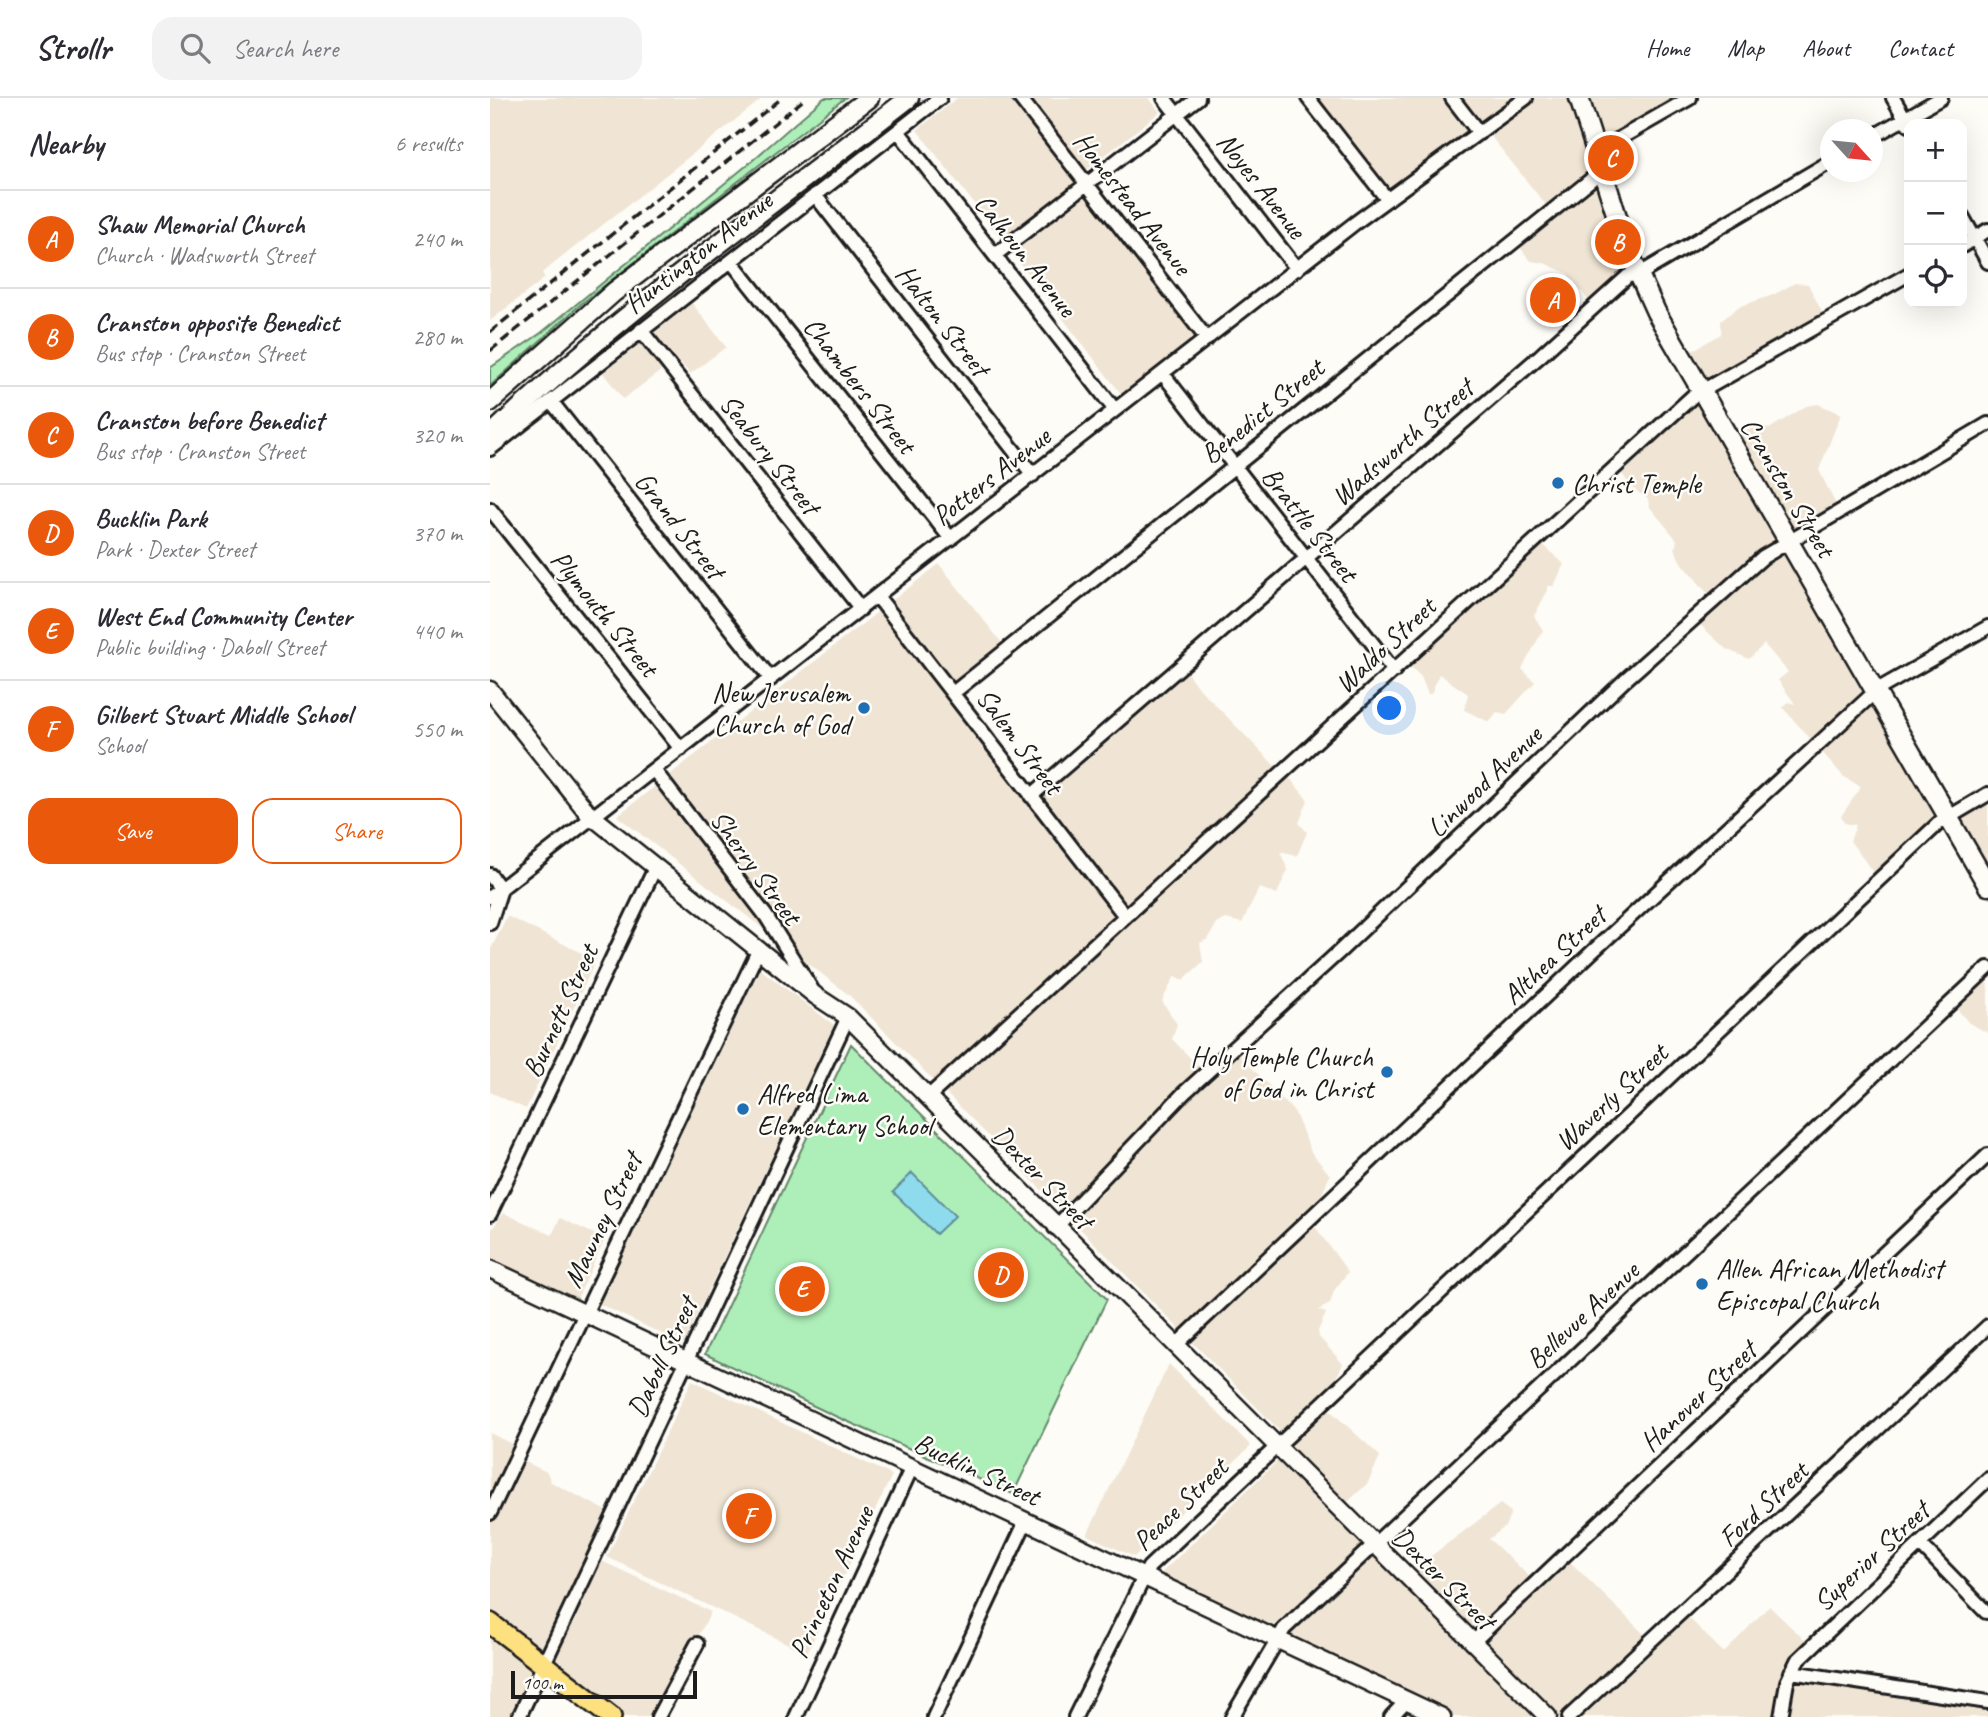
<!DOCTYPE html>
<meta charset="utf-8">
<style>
body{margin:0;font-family:Caveat,sans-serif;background:#f2f2f3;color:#2b2b33}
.controls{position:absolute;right:21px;top:21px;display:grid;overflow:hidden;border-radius:14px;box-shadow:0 7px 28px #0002}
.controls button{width:63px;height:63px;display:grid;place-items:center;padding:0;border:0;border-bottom:2px solid #e1e1e2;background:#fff;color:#2b2b33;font:35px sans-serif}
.compass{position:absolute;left:1330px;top:21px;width:63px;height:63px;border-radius:50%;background:#fff;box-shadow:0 7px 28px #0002;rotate:117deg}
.scale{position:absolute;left:21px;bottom:18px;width:186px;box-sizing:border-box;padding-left:7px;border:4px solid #1c1c1c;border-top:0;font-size:19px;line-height:24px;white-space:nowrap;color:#1c1c1c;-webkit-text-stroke:5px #fdfcf7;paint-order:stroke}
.you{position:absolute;left:900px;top:611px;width:24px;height:24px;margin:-18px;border:5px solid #fff;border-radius:50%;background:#1a73e8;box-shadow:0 0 0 10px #1a73e833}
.badge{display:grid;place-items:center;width:46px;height:46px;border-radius:50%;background:#ea580c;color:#fff;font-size:23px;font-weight:700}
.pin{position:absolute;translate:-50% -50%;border:4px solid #fff;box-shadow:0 2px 7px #0006}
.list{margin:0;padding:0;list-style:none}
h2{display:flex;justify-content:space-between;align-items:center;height:91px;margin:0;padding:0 28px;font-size:30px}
h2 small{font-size:23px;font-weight:400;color:#7c7c81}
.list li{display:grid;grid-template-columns:46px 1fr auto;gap:21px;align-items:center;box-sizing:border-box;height:98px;padding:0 28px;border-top:2px solid #e1e1e2}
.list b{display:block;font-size:26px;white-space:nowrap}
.list p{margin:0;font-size:23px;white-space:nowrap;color:#7c7c81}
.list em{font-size:23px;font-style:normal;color:#7c7c81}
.actions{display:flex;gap:14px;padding:21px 28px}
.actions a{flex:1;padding:16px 0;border:2px solid #ea580c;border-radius:21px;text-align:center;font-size:24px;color:#ea580c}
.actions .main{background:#ea580c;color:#fff}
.icon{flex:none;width:38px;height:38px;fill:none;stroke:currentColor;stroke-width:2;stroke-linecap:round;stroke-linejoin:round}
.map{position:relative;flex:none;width:1498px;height:1619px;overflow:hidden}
header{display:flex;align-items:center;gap:42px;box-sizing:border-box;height:98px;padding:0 35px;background:#fff;border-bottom:2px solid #e1e1e2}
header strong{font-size:33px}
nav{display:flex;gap:38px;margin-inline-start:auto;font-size:24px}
.search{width:490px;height:63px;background:#f2f2f3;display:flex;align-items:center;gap:18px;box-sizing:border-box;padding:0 24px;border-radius:21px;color:#7c7c81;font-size:26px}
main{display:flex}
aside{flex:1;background:#fff}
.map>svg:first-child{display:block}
.built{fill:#f0e5d4}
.green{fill:#aeefb9;stroke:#65866a;stroke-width:2}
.water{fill:#8edbed;stroke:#608f99;stroke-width:2}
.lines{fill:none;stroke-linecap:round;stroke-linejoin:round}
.minor-casing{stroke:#1c1c1c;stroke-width:18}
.tertiary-casing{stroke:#1c1c1c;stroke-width:21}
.secondary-casing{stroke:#1c1c1c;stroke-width:23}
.primary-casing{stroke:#1c1c1c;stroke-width:24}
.minor{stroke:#fdfcf7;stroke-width:12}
.tertiary{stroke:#fdfcf7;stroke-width:16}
.secondary{stroke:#fdfcf7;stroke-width:18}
.primary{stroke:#fde080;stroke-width:19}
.rail{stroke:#1c1c1c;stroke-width:3.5;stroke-dasharray:10 5;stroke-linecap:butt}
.poi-dot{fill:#1f6fb2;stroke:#fdfcf7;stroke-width:2.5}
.labels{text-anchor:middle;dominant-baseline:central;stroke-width:5;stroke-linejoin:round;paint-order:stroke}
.street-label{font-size:28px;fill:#1c1c1c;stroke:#fdfcf7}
.poi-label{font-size:28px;fill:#1c1c1c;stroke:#fdfcf7;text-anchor:start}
</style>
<header>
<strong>Strollr</strong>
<div class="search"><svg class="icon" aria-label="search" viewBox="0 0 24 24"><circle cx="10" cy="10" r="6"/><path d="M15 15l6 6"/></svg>Search here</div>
<nav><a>Home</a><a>Map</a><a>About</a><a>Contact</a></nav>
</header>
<main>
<aside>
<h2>Nearby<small>6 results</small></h2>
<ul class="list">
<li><span class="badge">A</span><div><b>Shaw Memorial Church</b><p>Church · Wadsworth Street</p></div><em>240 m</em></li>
<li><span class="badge">B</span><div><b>Cranston opposite Benedict</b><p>Bus stop · Cranston Street</p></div><em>280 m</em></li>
<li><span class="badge">C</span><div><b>Cranston before Benedict</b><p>Bus stop · Cranston Street</p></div><em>320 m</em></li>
<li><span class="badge">D</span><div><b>Bucklin Park</b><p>Park · Dexter Street</p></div><em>370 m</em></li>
<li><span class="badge">E</span><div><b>West End Community Center</b><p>Public building · Daboll Street</p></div><em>440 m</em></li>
<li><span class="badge">F</span><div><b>Gilbert Stuart Middle School</b><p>School</p></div><em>550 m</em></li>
</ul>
<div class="actions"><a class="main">Save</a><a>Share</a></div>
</aside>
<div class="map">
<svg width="1498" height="1619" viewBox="0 0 1498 1619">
<rect width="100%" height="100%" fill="#fdfcf7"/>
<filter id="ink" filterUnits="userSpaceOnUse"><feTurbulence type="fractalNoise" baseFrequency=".0143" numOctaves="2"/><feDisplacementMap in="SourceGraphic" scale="14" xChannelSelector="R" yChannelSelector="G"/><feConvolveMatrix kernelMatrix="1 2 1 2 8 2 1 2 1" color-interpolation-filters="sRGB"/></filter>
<g filter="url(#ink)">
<path class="built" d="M0 0H273L52 175 55 180 0 223Z
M467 0H659L670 14 590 77 717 235 635 301 427 32Z
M815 0H1202L1111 52 1146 173 1103 208 1077 175 1054 165 1041 163 1023 141 1059 111 992 27 893 99Z
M1305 185 1318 186 1336 222 1215 290 1193 258 1231 236V223L1248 209 1283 197Z
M202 205 236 249 200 276 187 261 133 301 113 275Z
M1209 294 1240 342 1267 327 1279 331 1316 308 1328 306 1351 316 1329 372 1346 407 1299 433 1453 719 1498 694V796L1456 727 1387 779 1360 743 1366 727 1354 725 1351 718 1371 689 1353 678 1293 610 1298 604 1305 606 1288 582 1298 574 1274 546 1259 561 1236 551 1205 522 1222 501 1189 461 1185 450 1187 442 1159 408 1158 401 1142 390 1127 369Z
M1046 440 1074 466 1064 488H1057V494L1044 518 1053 532 1032 571 1045 584 1016 616 1007 614 999 624 974 612 978 596 949 576 941 596H938L931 579 913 561Z
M449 466 512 545 457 592 538 698 690 565 706 587 787 670 793 672 818 702 809 725 817 734 807 758 790 754 798 772 787 796 769 790 752 825 736 821 727 825 718 841 710 845 713 864 693 882 685 878 672 903 687 926 682 941 714 974 745 952 805 1015 821 1054 840 1077 821 1123 858 1174 844 1193 840 1206 828 1212 836 1215 828 1233 829 1239 853 1266 833 1306 890 1358 878 1385 849 1412 916 1481 933 1464 1010 1406 1021 1414 1015 1429 999 1441 1041 1480 1072 1456 1157 1539 1192 1513 1234 1555 1279 1508 1319 1546 1302 1569 1498 1604V1619H948L662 1484 804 1347 359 897 127 718Z
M17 818 106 862 36 1011 0 994V853Z
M1498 865V935L1479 925 1460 903Z
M270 871 344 927 193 1246 109 1206Z
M14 1115 62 1137 70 1120 115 1141 82 1212 0 1173V1133Z
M679 1266 761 1348 644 1459 597 1437Z
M202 1282 402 1377 317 1555 117 1459Z
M0 1335 25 1347 22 1358 57 1374 61 1384 121 1415 101 1458 221 1514 165 1619H116L52 1568 25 1619H0Z"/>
<path class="green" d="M334 0H355L91 206 0 288V270L51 235 256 68Z
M361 946 617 1201 523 1396 345 1318 215 1256Z"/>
<path class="water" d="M422 1075 465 1118 446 1136 403 1094Z"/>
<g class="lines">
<g class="minor-casing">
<path id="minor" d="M530 0 717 241
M674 0 807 171
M818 0 897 101
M962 0 989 35
M1403 0 1419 27
M408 33 625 312
M1382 39 1451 0
M1106 54 1200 0
M325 97 543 377
M1472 118 1498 164
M1472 148 1498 132
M505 157 708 0
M241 163 461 441
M151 232 371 511
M673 276 904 573
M61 303 281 581
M0 351 450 0
M0 411 191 651
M387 498 635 818
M463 595 1113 72
M164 672 276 818 321 890
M541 698 1050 258 1138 178 1148 177 1340 64
M0 777 11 791 0 825
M0 799 865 125 1036 0
M438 999 1203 298 1419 176
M0 1116 166 768
M565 1130 694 995 850 853 1135 582 1273 459 1498 326
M685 1248 1101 855 1387 592 1498 529
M0 1415 269 851
M1430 1446 1496 1514
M982 1545 1498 1057
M1301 1574 1498 1604
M29 1619 358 919
M168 1619 207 1546
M306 1619 422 1369
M444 1619 536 1423
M585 1619 659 1469 1449 725 1498 696
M742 1619 794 1531 1498 870
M901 1619 917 1602
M1079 1619 1498 1228
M1291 1619 1297 1584 1307 1563 1498 1381"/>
</g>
<g class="tertiary-casing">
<path id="tertiary" d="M0 592 98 715 326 898 358 919 1058 1619
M0 1171 952 1619"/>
</g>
<g class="secondary-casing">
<path id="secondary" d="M1089 0 1137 150 1166 214 1498 788
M0 304 124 194 379 0
M0 338C130 215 278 110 419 0"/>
</g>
<g class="primary-casing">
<path id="primary" d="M0 1525 121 1619"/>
</g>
<use href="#minor" class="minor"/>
<use href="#tertiary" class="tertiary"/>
<use href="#secondary" class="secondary"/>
<use href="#primary" class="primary"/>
<path class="rail" d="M0 234 292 0
M0 253 316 0"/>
</g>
</g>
<g class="poi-dot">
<circle cx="1068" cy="385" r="7"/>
<circle cx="374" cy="610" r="7"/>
<circle cx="897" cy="974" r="7"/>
<circle cx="253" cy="1011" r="7"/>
<circle cx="1212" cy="1186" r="7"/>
</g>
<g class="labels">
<g class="street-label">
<text transform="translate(772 87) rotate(52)">Noyes Avenue</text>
<text transform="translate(643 105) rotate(52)">Homestead Avenue</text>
<text transform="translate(208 154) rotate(-38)">Huntington Avenue</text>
<text transform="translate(536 157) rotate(52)">Calhoun Avenue</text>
<text transform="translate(453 222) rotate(52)">Halton Street</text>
<text transform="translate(370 287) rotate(52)">Chambers Street</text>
<text transform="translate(772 313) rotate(-39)">Benedict Street</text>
<text transform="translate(912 344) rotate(-41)">Wadsworth Street</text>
<text transform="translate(280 356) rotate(52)">Seabury Street</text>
<text transform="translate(501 378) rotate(-38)">Potters Avenue</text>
<text transform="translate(1298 389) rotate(59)">Cranston Street</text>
<text transform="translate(820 426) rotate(52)">Brattle Street</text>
<text transform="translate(190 427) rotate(52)">Grand Street</text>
<text transform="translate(115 515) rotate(51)">Plymouth Street</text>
<text transform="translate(895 547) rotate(-43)">Waldo Street</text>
<text transform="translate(530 643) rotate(53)">Salem Street</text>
<text transform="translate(994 683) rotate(-44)">Linwood Avenue</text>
<text transform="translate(266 769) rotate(54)">Sherry Street</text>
<text transform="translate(1064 857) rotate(-43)">Althea Street</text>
<text transform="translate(70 913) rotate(-65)">Burnett Street</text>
<text transform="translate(1121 999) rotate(-43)">Waverly Street</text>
<text transform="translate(553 1079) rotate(46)">Dexter Street</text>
<text transform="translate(112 1122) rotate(-64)">Mawney Street</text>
<text transform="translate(1092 1217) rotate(-43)">Bellevue Avenue</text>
<text transform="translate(172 1259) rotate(-65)">Daboll Street</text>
<text transform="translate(1208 1298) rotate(-43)">Hanover Street</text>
<text transform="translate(487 1371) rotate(25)">Bucklin Street</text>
<text transform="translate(690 1406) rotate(-44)">Peace Street</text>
<text transform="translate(1273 1406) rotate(-43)">Ford Street</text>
<text transform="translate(1381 1458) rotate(-43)">Superior Street</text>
<text transform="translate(954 1480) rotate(45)">Dexter Street</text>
<text transform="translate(341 1484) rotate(-65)">Princeton Avenue</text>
</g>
<g class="poi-label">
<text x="1082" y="385">Christ Temple</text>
<text x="360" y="594" text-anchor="end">New Jerusalem<tspan x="360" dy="32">Church of God</tspan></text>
<text x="883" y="958" text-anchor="end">Holy Temple Church<tspan x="883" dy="32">of God in Christ</tspan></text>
<text x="267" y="995">Alfred Lima<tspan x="267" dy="32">Elementary School</tspan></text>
<text x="1226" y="1170">Allen African Methodist<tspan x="1226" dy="32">Episcopal Church</tspan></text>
</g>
</g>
</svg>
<div class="controls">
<button>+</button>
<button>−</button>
<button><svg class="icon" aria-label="locate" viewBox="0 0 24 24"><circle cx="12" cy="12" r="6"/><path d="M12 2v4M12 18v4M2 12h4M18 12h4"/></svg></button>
</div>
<svg class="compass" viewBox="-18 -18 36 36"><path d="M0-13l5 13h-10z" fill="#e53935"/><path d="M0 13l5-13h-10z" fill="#7c7c81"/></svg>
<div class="scale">100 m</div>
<div class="you"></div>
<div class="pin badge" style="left:1063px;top:202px">A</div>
<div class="pin badge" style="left:1128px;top:144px">B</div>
<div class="pin badge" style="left:1121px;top:60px">C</div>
<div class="pin badge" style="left:511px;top:1177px">D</div>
<div class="pin badge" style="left:312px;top:1191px">E</div>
<div class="pin badge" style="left:259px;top:1418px">F</div>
</div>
</main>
